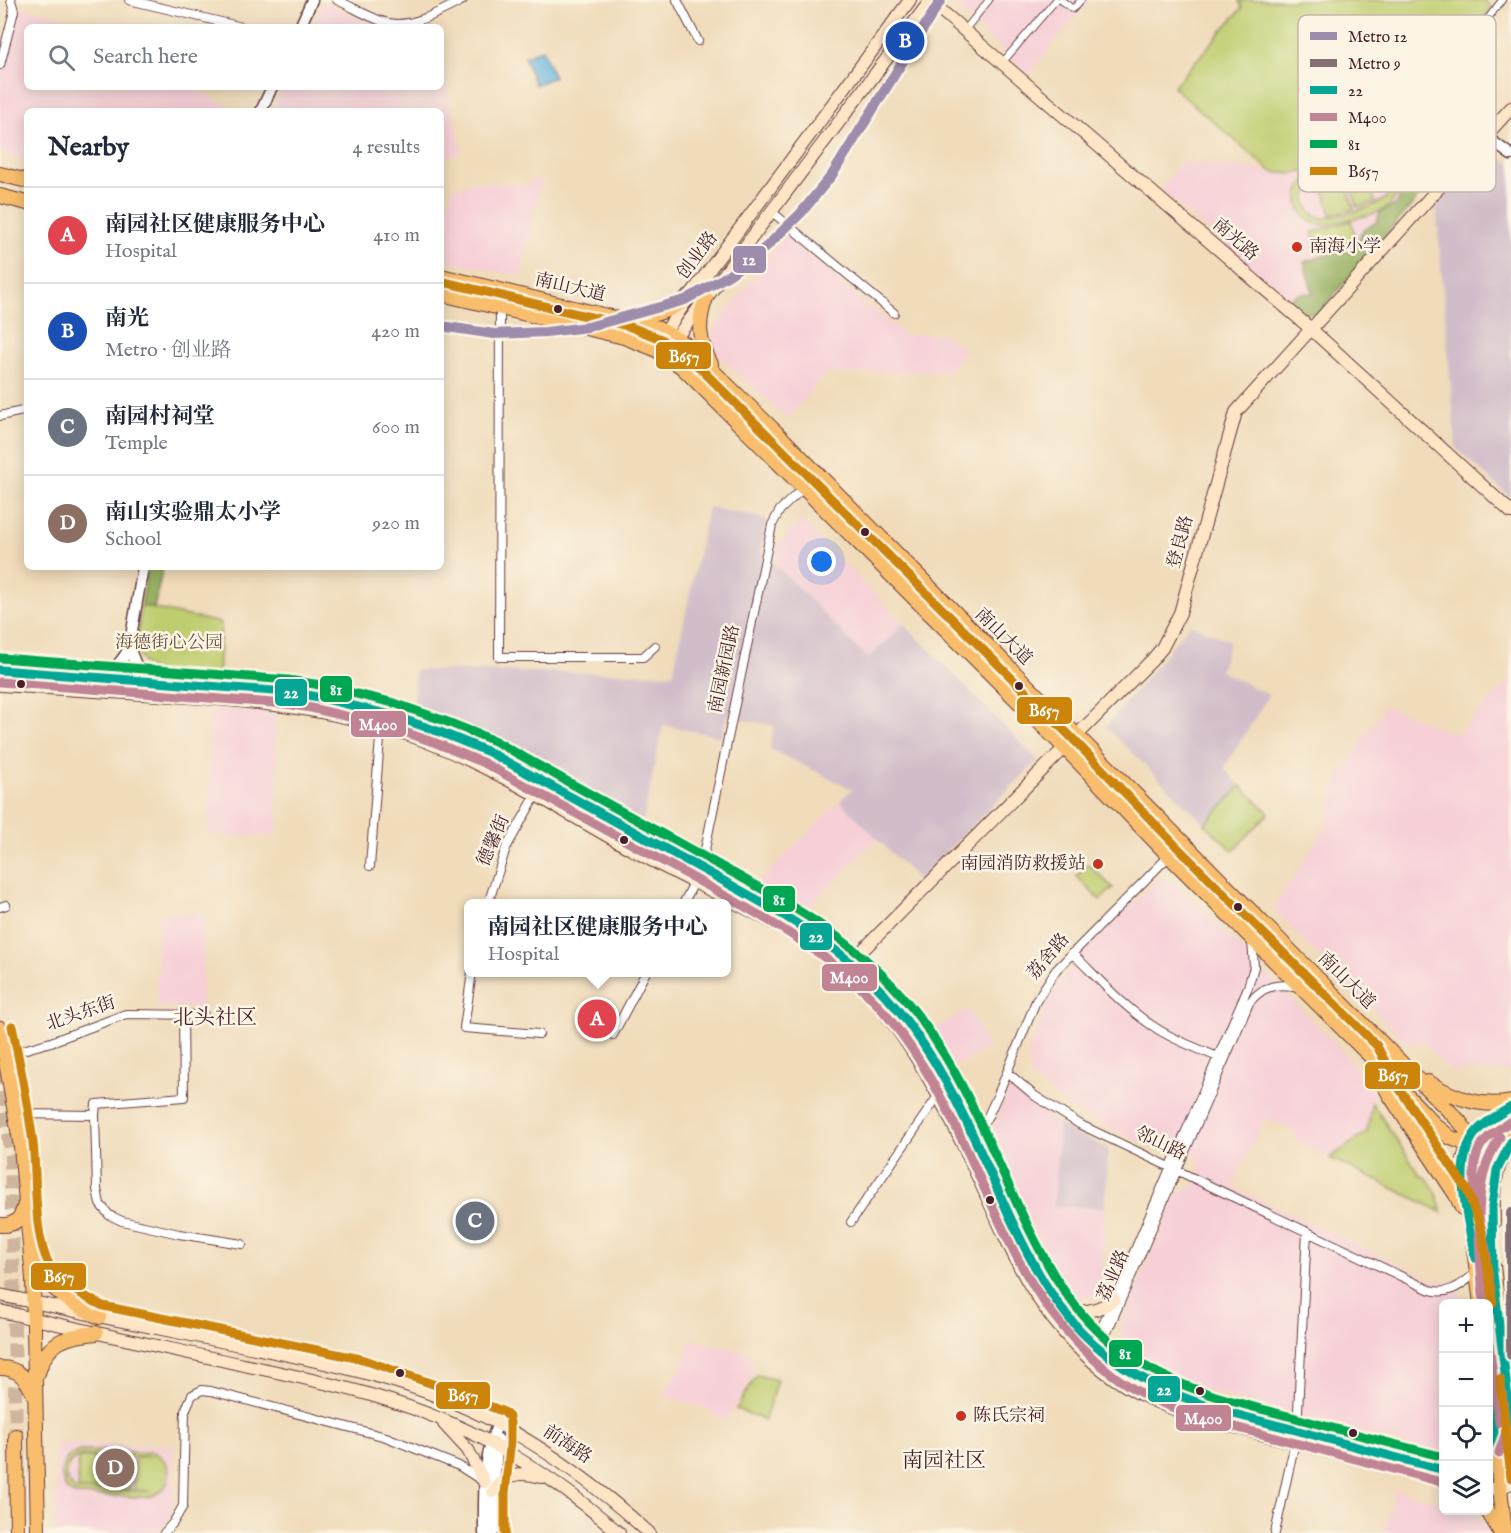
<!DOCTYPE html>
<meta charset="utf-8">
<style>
body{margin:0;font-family:"IM FELL English","Noto Serif SC",serif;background:#f2f2f3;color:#1f2937}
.controls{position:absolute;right:18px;bottom:18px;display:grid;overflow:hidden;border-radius:9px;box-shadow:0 3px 15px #0003}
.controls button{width:54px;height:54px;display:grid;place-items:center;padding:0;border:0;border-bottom:2px solid #e0e1e3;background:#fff;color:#1f2937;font:30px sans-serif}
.you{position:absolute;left:822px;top:562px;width:21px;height:21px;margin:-15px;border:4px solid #fff;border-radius:50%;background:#1a73e8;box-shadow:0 0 0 9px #1a73e833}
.badge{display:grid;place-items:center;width:39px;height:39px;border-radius:50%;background:#b45309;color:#fff;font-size:20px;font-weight:700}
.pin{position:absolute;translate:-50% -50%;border:3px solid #fff;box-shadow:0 2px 6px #0006}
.popup{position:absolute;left:464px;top:899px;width:267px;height:78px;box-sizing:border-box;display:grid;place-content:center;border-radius:9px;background:#fff;filter:drop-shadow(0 2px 4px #0005);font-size:20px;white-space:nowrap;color:#747a83}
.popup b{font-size:22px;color:#1f2937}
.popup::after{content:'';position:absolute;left:50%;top:100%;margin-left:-12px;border:12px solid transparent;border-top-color:#fff}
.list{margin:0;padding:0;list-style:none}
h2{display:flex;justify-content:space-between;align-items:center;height:78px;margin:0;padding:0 24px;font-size:26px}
h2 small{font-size:20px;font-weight:400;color:#747a83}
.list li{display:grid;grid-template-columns:39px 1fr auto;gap:18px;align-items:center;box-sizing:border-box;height:96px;padding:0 24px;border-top:2px solid #e0e1e3}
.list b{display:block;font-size:22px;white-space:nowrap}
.list p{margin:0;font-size:20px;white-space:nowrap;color:#747a83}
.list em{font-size:20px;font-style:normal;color:#747a83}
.icon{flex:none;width:33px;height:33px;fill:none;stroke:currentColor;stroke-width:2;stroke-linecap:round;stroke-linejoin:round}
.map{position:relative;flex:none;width:1511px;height:1533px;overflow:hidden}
.search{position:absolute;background:#fff;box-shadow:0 3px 15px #0003;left:24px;top:24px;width:420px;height:66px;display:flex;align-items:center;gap:15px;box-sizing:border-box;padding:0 21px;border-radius:9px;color:#747a83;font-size:22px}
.panel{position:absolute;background:#fff;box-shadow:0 3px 15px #0003;left:24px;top:108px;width:420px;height:462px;border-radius:9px}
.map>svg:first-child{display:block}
.built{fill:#f6cfd7}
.industrial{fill:#d1bdc9}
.green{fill:#bfcd70;stroke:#84764e;stroke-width:1.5;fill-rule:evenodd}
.forest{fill:#97b062;stroke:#706846;stroke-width:1.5}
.water{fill:#64b3de;stroke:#576984;stroke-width:1.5}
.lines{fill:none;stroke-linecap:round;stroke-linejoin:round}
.trunk-tunnel{stroke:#cfb59d;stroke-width:14;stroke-dasharray:14 7;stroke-linecap:butt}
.pedestrian-casing{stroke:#633b40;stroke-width:8}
.minor-casing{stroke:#633b40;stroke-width:10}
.tertiary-casing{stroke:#633b40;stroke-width:13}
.secondary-casing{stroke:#633b40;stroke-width:14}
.primary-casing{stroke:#633b40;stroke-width:16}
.trunk-casing{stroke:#633b40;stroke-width:16}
.pedestrian{stroke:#fff;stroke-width:6}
.minor{stroke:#fff;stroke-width:8}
.tertiary{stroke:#fff;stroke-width:10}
.secondary{stroke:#fde5c5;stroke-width:12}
.primary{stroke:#f9be6d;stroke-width:14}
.trunk{stroke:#f9be6d;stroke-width:14}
.bus-1-casing{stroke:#fcf5e5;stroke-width:14}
.bus-2-casing{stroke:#fcf5e5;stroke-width:14}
.bus-3-casing{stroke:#fcf5e5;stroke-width:14}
.bus-4-casing{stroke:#fcf5e5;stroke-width:14}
.bus-1{stroke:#05a696;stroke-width:9}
.bus-2{stroke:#c08494;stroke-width:9}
.bus-3{stroke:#00a651;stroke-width:9}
.bus-4{stroke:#cc840b;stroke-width:9}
.metro-1-casing{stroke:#fcf5e5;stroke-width:15}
.metro-2-casing{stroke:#fcf5e5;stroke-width:15}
.metro-1{stroke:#9d8cab;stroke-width:10}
.metro-2{stroke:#846e74;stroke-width:10}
.poi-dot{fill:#c8321e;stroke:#fcf5e5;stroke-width:2}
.bus-dot{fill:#4a1f2b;stroke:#fcf5e5;stroke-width:2}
.labels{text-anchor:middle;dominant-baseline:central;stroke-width:5;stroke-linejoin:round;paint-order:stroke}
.street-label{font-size:18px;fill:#4a1f2b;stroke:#fcf5e5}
.poi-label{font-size:18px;fill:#4a1f2b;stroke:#fcf5e5;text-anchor:start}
.park-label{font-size:18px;fill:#6d5340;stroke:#fcf5e5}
.quarter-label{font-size:21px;fill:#4a1f2b;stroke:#fcf5e5}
.key{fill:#fcf5e5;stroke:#c7b5ad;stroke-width:1.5}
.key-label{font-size:16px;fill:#4a1f2b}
.line-badge{stroke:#fcf5e5;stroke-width:2}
.badge-label{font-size:16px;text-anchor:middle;font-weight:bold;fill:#fff}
</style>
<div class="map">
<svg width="1511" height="1533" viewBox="0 0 1511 1533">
<rect width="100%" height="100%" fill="#fcf5e5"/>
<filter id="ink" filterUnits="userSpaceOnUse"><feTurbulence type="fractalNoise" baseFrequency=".0167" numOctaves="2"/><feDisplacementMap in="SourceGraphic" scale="12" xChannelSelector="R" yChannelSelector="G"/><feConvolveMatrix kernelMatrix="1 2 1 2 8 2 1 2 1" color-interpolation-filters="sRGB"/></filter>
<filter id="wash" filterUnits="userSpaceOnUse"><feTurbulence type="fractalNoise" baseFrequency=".008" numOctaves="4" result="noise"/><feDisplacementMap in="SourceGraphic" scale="24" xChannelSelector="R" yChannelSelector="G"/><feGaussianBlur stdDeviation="1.35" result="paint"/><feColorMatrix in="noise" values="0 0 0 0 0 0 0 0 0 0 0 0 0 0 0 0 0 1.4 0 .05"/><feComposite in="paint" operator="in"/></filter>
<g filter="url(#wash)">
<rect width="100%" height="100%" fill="#f0dbba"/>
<path class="built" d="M963 0H1090L1028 75 962 12 961 2Z
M324 1 379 27H312Z
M18 6 102 27H27V87H198L197 91 240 111H27V159L0 153V86Z
M441 64 462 153 441 158V111H272L284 87H441Z
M1377 151 1421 189 1314 305 1298 307 1160 190 1183 161 1291 174Z
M542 178 521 276 441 259V238L452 188 477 182 521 185Z
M786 236 904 335H944L965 350 950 371 825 373 788 419 712 350 709 335Z
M802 521 904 624 869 660 775 564 778 544Z
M1511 679V1071H1451L1423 1043H1406L1273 909 1327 825 1336 781 1385 706 1457 735Z
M217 709 276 713 277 836H209L210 715Z
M840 801 877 839 804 912 756 885Z
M1159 878 1177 883 1344 1053 1374 1095 1367 1132 1330 1158 1295 1141 1298 1133 1265 1118 1232 1187 1434 1281 1451 1282 1459 1292 1461 1303 1444 1304 1443 1454 1189 1386 1128 1358 1120 1327 1178 1192 1193 1186 1200 1173 1196 1154 1171 1141 1155 1149 1072 1110 1031 1076 1028 1052 1055 986 1089 945Z
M158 914H204L202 1008 157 1007Z
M967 1009 989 1046 953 1068 930 1032Z
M1010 1088 1059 1124 1054 1205 1105 1208 1101 1296 1073 1299 1061 1283 1040 1247 990 1136Z
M690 1339 748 1353 755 1372 726 1421 705 1407 662 1396 685 1362Z
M56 1444 174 1446 173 1504 171 1515 157 1533H56Z
M1395 1490 1443 1503 1444 1510 1470 1511 1484 1522 1488 1533H1384Z"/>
<path class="industrial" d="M1487 148 1511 165V498L1456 448 1436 205Z
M708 507 767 519 761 550 868 659 904 624 1038 760 918 880 840 801 852 789 770 749 774 726 726 716 722 737 663 725 643 822 494 740 441 718 414 709 415 670 673 674Z
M1190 624 1230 641 1220 671 1269 695 1224 768 1241 786 1205 824 1106 727Z
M1059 1124 1108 1149 1105 1208 1054 1206Z"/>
<path class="green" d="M1239 0H1485L1491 8 1377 151 1291 174 1272 172 1173 87 1242 8Z
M1372 160C1395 163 1408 191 1387 207 1375 216 1354 218 1339 222 1332 224 1324 226 1317 224 1297 219 1292 194 1306 180 1317 171 1357 162 1372 160ZM1367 168 1381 170C1392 179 1394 195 1380 202 1367 209 1339 216 1324 218 1311 216 1304 207 1306 195L1315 183Z
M1367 171 1375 202 1357 207 1348 176Z
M1344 176 1354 209 1331 215 1322 182Z
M1351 221 1357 242 1317 252 1312 232Z
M141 606 221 623 218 678 155 672 145 665 140 657 137 642Z
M1241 786 1269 813 1233 851 1205 824Z
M1088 864 1113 888 1100 900 1076 876Z
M1372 1103 1420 1175 1427 1178 1436 1192 1442 1212 1330 1158 1367 1132Z
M757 1375 777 1380 765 1420 736 1409Z
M80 1451 152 1452C177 1461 173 1492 148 1497L75 1495 66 1489 61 1473 67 1458ZM81 1456H150L134 1457V1490L151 1491 76 1490C61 1480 63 1462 81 1456Z
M78 1458H130V1490H78Z"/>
<path class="forest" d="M1407 183 1417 199 1318 313H1303L1287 301 1298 294 1313 293 1304 262 1358 245 1361 233 1377 221 1380 212 1396 205Z
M148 567H163L154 608 141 606Z"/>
<path class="water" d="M542 49 554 77 535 85 524 57Z"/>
</g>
<g filter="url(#ink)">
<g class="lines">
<path class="trunk-tunnel" d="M0 1071 11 1158 16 1436"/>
<g class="pedestrian-casing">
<path id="pedestrian" d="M1061 0 1073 9 1081 0
M964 31 989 0
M1002 63 1056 0
M1435 192 1388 149 1502 0"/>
</g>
<g class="minor-casing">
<path id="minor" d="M129 0 242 27
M337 0C353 7 371 19 388 23 412 28 442 11 463 0
M677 0 698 41
M0 65 14 11 11 0
M771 211 894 313
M500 307 499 657H643L655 646
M0 416 27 410
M370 866 381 726
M488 904 506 848 536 795
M683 904 701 869 772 525 780 510 803 488
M0 907 6 905
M1072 953C1100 980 1126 1010 1159 1030 1177 1041 1198 1049 1218 1057
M472 972 464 1028 539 1034
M613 1035 646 972
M5 1055 51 1042 126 1014 204 1015
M1008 1073 1035 1096 1081 1125 1430 1290C1450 1296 1462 1284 1477 1272
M16 1114 95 1115 96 1104 184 1097 183 1015
M95 1115 97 1189 100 1204 109 1215 122 1221 179 1234 242 1244
M974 1136 988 1116 999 1092 1036 1001 1056 970 1169 856
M851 1222 938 1096
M1099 1351 1249 1003C1263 985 1278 983 1300 987
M1090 1360 1094 1345 1248 987 1254 967 1252 941
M1297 1431 1307 1231
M164 1533 173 1523 183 1506 185 1411 192 1395 202 1390 211 1391 386 1437 459 1466 484 1482
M1275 1533 1295 1442"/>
</g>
<g class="tertiary-casing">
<path id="tertiary" d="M300 27 312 0
M261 111 272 87
M1485 136 1511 155
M129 648 139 672 150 681
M98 677C113 670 121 664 129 648L143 567
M484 1533C484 1495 482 1459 498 1423
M493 1533V1492L498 1439"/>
</g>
<g class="secondary-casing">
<path id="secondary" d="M930 1 1311 329 1511 512
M660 340 689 297 910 0
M655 349 676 338 931 0
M0 670 287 692C358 702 425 723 489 752L786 916C802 926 817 936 832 947 884 985 926 1041 956 1098 1005 1192 1030 1303 1122 1367 1168 1399 1222 1411 1275 1425 1331 1440 1387 1455 1444 1470
M0 685C53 688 105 692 158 695 243 700 328 707 409 735 504 769 585 827 674 872 745 908 819 940 873 999 933 1066 971 1164 1009 1245 1038 1309 1083 1367 1148 1398 1187 1417 1231 1426 1273 1437 1330 1452 1387 1467 1444 1482
M851 962 1152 660 1162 648 1180 613 1236 412 1511 108
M0 1295C78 1312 157 1328 235 1344 325 1362 417 1380 499 1424 554 1454 603 1491 649 1533
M1061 1308C1081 1313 1097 1313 1114 1299
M0 1311C81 1330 162 1347 244 1365 329 1383 416 1401 493 1444 539 1469 580 1499 619 1533
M444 1424 468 1450 484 1482
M1488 1489 1500 1488 1511 1483
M493 1492C505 1473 521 1471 541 1477"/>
</g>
<g class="primary-casing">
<path id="primary" d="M0 174 27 181
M0 196 27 203
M441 276 657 328 684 343 783 439 1460 1122 1472 1139 1476 1155 1493 1274
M441 294 624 337 655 349 682 367 1065 748 1169 856 1368 1054 1435 1125 1451 1138 1474 1147 1491 1143 1511 1130
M706 298C697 323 698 340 711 364
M632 316C655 317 671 310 689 297
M0 1028 21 1147 33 1278 38 1533
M1377 1072 1389 1094 1456 1195 1462 1208
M1428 1082C1454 1098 1481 1108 1511 1102
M1493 1223C1492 1194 1493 1166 1511 1142
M0 1225C15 1226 22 1218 25 1204
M35 1261C46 1289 73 1304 99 1317
M1493 1266 1511 1422
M1481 1304 1472 1234 1462 1183 1463 1163 1468 1146 1474 1135 1511 1107
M0 1368C19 1368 27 1379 34 1395
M38 1373C47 1341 66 1336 96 1333
M1488 1380 1505 1533
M1487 1510 1501 1533"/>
</g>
<g class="trunk-casing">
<path id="trunk" d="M16 1436 17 1533"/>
</g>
<use href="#pedestrian" class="pedestrian"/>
<use href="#minor" class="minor"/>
<use href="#tertiary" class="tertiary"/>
<use href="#secondary" class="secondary"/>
<use href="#primary" class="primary"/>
<use href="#trunk" class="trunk"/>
<g class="bus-1-casing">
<path id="bus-1" d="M0 670 287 692 313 696 391 715 440 732 489 752C557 789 625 827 693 864 761 902 830 936 884 994 944 1059 974 1139 1010 1217 1031 1262 1055 1309 1093 1343 1151 1395 1218 1410 1292 1429 1342 1443 1393 1457 1444 1470
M1511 1142 1497 1170 1492 1206 1493 1274 1511 1422
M1475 1258C1469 1222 1450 1162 1477 1131 1486 1121 1500 1114 1511 1107
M1488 1448 1494 1432 1490 1391"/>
</g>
<g class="bus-2-casing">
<path id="bus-2" d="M0 682 286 704 311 708 387 726 436 743 484 763C552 800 620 838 688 875 754 912 822 946 875 1002 936 1068 966 1151 1004 1231 1030 1287 1063 1337 1113 1375 1160 1411 1221 1423 1277 1438 1331 1452 1386 1467 1441 1482
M1487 1256C1482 1226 1466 1177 1479 1149 1485 1136 1500 1129 1511 1121
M1484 1304C1480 1265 1474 1203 1486 1166 1489 1156 1495 1146 1500 1137
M1488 1336 1499 1423
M1499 1453 1506 1432 1502 1390"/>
</g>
<g class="bus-3-casing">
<path id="bus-3" d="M1 658 288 680 315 684 394 703 445 721 495 741C562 779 630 816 697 853 767 892 838 927 893 986 953 1050 983 1130 1019 1208 1040 1252 1063 1299 1100 1333 1154 1384 1223 1399 1292 1417 1343 1431 1393 1444 1444 1457"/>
</g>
<g class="bus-4-casing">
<path id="bus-4" d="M444 282 628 326 661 339 700 368 1073 739 1178 848 1377 1046 1399 1088 1467 1190 1482 1232 1493 1303
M12 1026C20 1064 28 1103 33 1143 37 1176 33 1236 49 1264 61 1284 83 1296 103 1306L361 1359 447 1389 504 1412 509 1417 510 1423V1448L505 1493V1533
M1500 1379 1511 1478"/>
</g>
<use href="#bus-1" class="bus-1"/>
<use href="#bus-2" class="bus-2"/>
<use href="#bus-3" class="bus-3"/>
<use href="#bus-4" class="bus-4"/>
<g class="metro-1-casing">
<path id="metro-1" d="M441 326 494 334 546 332 588 327 685 300 729 275 766 247 801 213 832 175 941 0"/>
</g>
<g class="metro-2-casing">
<path id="metro-2" d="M1511 1213V1355"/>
</g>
<use href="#metro-1" class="metro-1"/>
<use href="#metro-2" class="metro-2"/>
</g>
</g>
<g class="poi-dot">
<circle cx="1297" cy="247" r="6"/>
<circle cx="1098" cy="864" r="6"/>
<circle cx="961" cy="1416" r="6"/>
</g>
<g class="bus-dot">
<circle cx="558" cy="309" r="5"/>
<circle cx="865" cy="532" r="5"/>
<circle cx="21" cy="684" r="5"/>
<circle cx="1019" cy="686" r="5"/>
<circle cx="624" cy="840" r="5"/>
<circle cx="1238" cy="907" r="5"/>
<circle cx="990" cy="1200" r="5"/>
<circle cx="400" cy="1373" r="5"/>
<circle cx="1200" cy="1391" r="5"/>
<circle cx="1353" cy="1433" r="5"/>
</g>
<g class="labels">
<g class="street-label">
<text transform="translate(1235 240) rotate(41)">南光路</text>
<text transform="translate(698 256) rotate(-53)">创业路</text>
<text transform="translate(570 288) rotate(13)">南山大道</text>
<text transform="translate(1181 542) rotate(-75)">登良路</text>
<text transform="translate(1003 637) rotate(45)">南山大道</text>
<text transform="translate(725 669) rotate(-78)">南园新园路</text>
<text transform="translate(494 841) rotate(-66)">德馨街</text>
<text transform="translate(1049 957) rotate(-50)">荔舍路</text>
<text transform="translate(1346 981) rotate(45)">南山大道</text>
<text transform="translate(81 1014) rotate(-19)">北头东街</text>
<text transform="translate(1160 1144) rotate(25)">邻山路</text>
<text transform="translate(1114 1276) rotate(-67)">荔业路</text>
<text transform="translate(567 1445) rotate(33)">前海路</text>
</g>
<g class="poi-label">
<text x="1309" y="247">南海小学</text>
<text x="1086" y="864" text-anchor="end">南园消防救援站</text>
<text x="973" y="1416">陈氏宗祠</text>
</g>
<g class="park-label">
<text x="169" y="643">海德街心公园</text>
</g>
<g class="quarter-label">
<text x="215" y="1018">北头社区</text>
<text x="944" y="1461">南园社区</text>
</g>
</g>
<rect x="1298" y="15" width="198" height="177" rx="9" class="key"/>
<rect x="1310" y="32" width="27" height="8" fill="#9d8cab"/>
<rect x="1310" y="59" width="27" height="8" fill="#846e74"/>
<rect x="1310" y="86" width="27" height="8" fill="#05a696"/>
<rect x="1310" y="113" width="27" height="8" fill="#c08494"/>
<rect x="1310" y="140" width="27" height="8" fill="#00a651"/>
<rect x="1310" y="167" width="27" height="8" fill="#cc840b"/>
<g class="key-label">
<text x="1348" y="42">Metro 12</text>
<text x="1348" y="69">Metro 9</text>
<text x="1348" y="96">22</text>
<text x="1348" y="123">M400</text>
<text x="1348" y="150">81</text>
<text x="1348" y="177">B657</text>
</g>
<g class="line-badge">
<rect x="732" y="245" width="35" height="29" rx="6" fill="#9d8cab"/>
<rect x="655" y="341" width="57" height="29" rx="6" fill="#cc840b"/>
<rect x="319" y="675" width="34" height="28" rx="6" fill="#00a651"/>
<rect x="274" y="678" width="34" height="29" rx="6" fill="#05a696"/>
<rect x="1016" y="696" width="57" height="29" rx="6" fill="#cc840b"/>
<rect x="350" y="710" width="57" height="28" rx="6" fill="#c08494"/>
<rect x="762" y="885" width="34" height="28" rx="6" fill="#00a651"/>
<rect x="799" y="922" width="34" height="29" rx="6" fill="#05a696"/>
<rect x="821" y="963" width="57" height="29" rx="6" fill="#c08494"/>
<rect x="1364" y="1061" width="57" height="29" rx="6" fill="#cc840b"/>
<rect x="30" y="1262" width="57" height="29" rx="6" fill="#cc840b"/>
<rect x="1108" y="1339" width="35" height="29" rx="6" fill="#00a651"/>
<rect x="1147" y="1375" width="34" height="28" rx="6" fill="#05a696"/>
<rect x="435" y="1381" width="56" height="29" rx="6" fill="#cc840b"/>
<rect x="1175" y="1404" width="57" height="28" rx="6" fill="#c08494"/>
</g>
<g class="badge-label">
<text x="749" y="265">12</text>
<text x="684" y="362">B657</text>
<text x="336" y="695">81</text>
<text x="291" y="698">22</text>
<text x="1044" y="716">B657</text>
<text x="378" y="730">M400</text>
<text x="779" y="905">81</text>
<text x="816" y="942">22</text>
<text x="849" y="983">M400</text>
<text x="1393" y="1081">B657</text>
<text x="59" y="1282">B657</text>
<text x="1125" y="1359">81</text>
<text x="1164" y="1395">22</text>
<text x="463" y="1401">B657</text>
<text x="1203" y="1424">M400</text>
</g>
</svg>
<div class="controls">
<button>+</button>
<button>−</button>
<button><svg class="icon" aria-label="locate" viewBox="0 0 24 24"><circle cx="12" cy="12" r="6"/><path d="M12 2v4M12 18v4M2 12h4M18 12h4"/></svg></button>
<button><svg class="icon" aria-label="layers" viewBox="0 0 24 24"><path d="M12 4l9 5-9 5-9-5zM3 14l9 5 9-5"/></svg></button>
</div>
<div class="you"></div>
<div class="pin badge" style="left:597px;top:1019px;background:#e0444e">A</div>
<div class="popup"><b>南园社区健康服务中心</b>Hospital</div>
<div class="pin badge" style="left:905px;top:41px;background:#1a4fb4">B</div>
<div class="pin badge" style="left:475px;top:1221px;background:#6b7280">C</div>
<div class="pin badge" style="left:115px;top:1468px;background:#8d6e63">D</div>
<div class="search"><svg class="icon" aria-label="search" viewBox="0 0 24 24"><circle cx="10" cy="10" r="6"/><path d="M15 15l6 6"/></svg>Search here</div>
<section class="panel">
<h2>Nearby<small>4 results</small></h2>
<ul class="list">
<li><span class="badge" style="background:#e0444e">A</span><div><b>南园社区健康服务中心</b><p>Hospital</p></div><em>410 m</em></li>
<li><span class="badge" style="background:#1a4fb4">B</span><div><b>南光</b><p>Metro · 创业路</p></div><em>420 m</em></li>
<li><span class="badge" style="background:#6b7280">C</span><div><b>南园村祠堂</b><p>Temple</p></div><em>600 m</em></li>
<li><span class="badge" style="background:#8d6e63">D</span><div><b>南山实验鼎太小学</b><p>School</p></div><em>920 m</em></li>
</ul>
</section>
</div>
